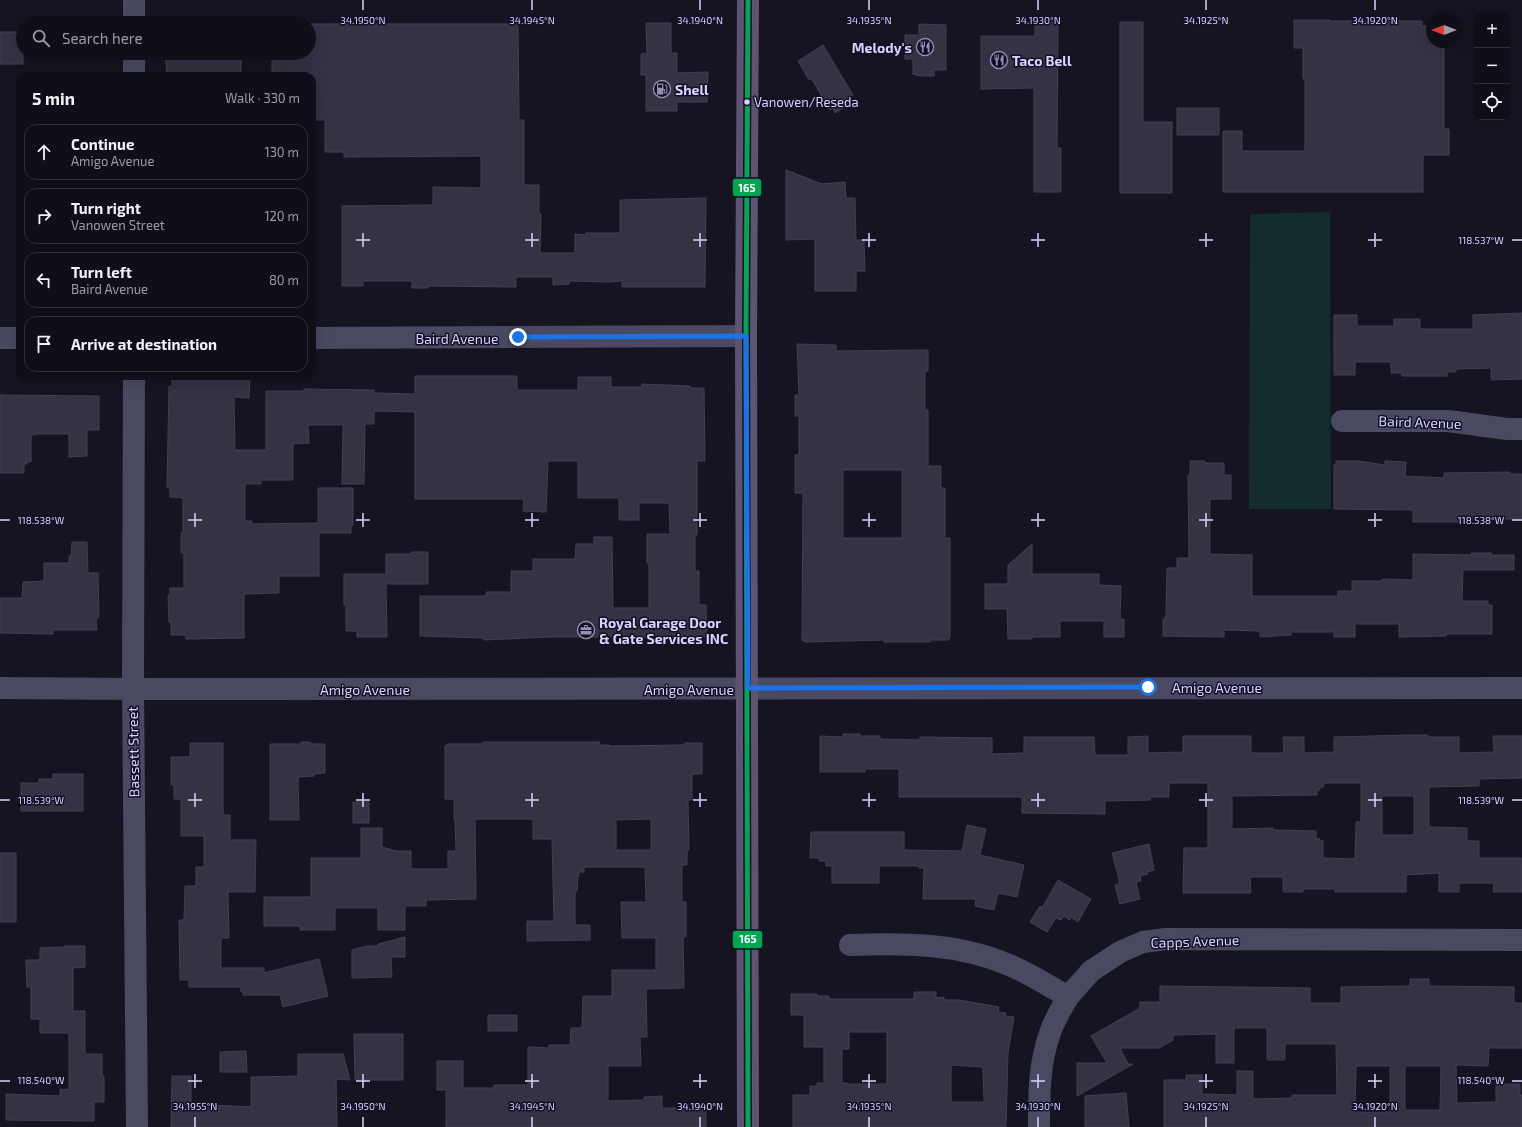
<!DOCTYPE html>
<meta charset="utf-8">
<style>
body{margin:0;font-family:"Exo 2",sans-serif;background:#1e1d26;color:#f1f3f6}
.controls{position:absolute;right:12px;top:12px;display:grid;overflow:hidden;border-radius:8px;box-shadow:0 4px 16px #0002}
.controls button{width:36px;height:36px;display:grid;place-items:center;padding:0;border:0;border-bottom:1px solid #302f38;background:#100f19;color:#f1f3f6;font:20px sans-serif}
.compass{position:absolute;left:1426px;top:12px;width:36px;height:36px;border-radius:50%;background:#100f19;box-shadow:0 4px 16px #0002;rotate:270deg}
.stop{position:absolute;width:12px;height:12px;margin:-9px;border:3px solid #1a73e8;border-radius:50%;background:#fff}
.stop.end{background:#1a73e8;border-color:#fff;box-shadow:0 1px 4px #0008}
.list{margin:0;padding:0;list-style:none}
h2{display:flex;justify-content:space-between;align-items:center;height:52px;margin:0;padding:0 16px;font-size:17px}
h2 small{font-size:13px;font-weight:400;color:#9c9ca2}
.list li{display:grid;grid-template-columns:26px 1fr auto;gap:12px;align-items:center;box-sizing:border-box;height:56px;margin:0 8px 8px;padding:0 8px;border:1px solid #302f38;border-radius:12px}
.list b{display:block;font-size:15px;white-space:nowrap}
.list p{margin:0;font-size:13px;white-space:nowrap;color:#9c9ca2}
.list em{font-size:13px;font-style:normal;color:#9c9ca2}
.icon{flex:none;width:22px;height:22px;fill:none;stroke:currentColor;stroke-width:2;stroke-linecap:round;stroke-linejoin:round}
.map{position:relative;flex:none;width:1522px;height:1127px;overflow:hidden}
.search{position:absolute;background:#100f19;box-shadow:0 4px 16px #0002;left:16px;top:16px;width:300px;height:44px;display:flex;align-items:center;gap:10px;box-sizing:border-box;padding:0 14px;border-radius:22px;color:#9c9ca2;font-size:15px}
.panel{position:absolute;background:#100f19;box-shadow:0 4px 16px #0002;left:16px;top:72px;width:300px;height:308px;border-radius:12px}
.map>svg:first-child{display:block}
.green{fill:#132c2d}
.building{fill:#343243;stroke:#433f54;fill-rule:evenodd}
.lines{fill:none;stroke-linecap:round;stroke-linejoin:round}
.minor{stroke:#4a4962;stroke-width:22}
.major{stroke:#5e5373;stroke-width:22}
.bus-1-casing{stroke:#130f26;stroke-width:8}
.bus-1{stroke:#00a651;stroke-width:5}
.route{stroke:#1a73e8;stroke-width:5}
.ticks{fill:none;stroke:#d9d4ff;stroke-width:1.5}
.bus-dot{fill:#d9d4ff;stroke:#130f26;stroke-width:1.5}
.labels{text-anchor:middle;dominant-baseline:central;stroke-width:3;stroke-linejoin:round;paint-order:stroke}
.bus-label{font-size:13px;fill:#d9d4ff;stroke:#130f26;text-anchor:start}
.poi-label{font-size:14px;font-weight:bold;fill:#d9d4ff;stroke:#130f26;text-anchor:start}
.street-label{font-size:14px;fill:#d9d4ff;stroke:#130f26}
.ticks-label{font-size:10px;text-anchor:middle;fill:#d9d4ff;stroke:#130f26;stroke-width:3;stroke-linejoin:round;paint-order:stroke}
.line-badge{stroke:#130f26;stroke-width:1.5}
.badge-label{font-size:11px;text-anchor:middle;font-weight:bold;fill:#fff}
</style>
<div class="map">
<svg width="1522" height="1127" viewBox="0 0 1522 1127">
<rect width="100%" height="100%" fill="#161421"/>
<path class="green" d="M1330 212 1331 509H1249L1250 214Z"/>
<path class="building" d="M1294 20H1330V21H1422V26H1432V42H1444V129H1449V155H1423V192H1223V131H1242V151H1305V79H1303V48H1294Z
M1035 21H1058L1057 148H1061V192H1034V88L981 89V36H1035Z
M1120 22H1143V122H1172V193H1120Z
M646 23H671V53H677V73L708 72 707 102H677V111H646V75H641V54L647 53Z
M309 24H518L519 120H524V185H539V214H541L540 253H575V234L586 235V233H620V200L706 198 705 287H622V281L609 282 569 281V284L553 285V277H516V287L428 286V288H412V281H363V286H342V206L433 205V187L481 188V156L344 157V152H325V120H312V76H272V53H309Z
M919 24 946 25V70H934V76H921L913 74V59H905V35H919Z
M0 32H23V64H0Z
M823 45 853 95 850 97 853 102 835 113 833 108 830 110 811 78 809 80 798 61Z
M165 53H241V76H172V73H167Z
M1177 108H1219V135H1177Z
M786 170 822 184 845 182 846 198H855L856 240H864L865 271H856V291H815V239L786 240Z
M1522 313V379L1491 380V368L1456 369V372H1447V376H1402V373H1391V362H1355V375H1334V315H1357V326H1394V319H1420V329H1473V315Z
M797 344 836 345V351L928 350V371H925V410H928V466H941V488H945V538H950V637H949V640H930V642H884V640L805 642V641H802L803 493H795V455H799V416H795V395H799ZM843 470H902V538H843Z
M191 376H230V378H250L249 398 234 397 235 450H266V391H304V389L374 390V393L415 394V376H517V390H578V377H611V387H642V384L690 386V388H704L705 461H697V535H695V571H699V605H706L707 637H548L484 640V638L420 636V596H486V592H511V571H533V559H575L576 544H594V537H612L613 608H649V563H647V534H670L669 503H639V520H619V498H578V461H548L546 512 523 511 524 499H415V412L374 411V424H365L364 484H342L343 425H308L309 443 293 444V480H261V484H245V521H252V524L318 523V488H353V525H351V533H319V576H279V593L244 594V638L186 639V635H171V622H169L168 595H170V588H184V553H181V533H183V498L170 497V488H167L169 386 172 387V377L191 378Z
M0 395 99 396V430H87V456L69 457V434H35V435H31V462H27V464H24V473H0Z
M1190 461H1205V463H1224V475H1231V499H1210V554L1252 555V596H1338V591H1352V581H1382V579L1413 580V554L1471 555V553H1491V555H1514V570H1463L1462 601H1488V605H1492V634H1446V636L1399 637V624H1355V637H1334V632H1291V635L1260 637V631L1224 630V637L1163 636V619H1165L1166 614 1167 568H1177V558H1189L1188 475H1190Z
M1336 461H1359L1385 465V461L1406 462 1405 476 1444 478V473L1510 472V474H1522V519H1466V522H1413V510L1334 509V465H1336Z
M72 542H87L88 573H98L99 617 96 619 97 630H53V634L0 633V598H22L23 582 44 581V563H69V556H71Z
M1032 544V574H1099V585L1121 586 1120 619H1124V637H1104V621H1060V637H1032V639H1008L1007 609H985V584H1008V565Z
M411 552H428V584H386L387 637H357V631H346V605H344V574H386V554H411Z
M843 734H860V736H880V739L920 740V737L992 738V754L1024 753V737H1094L1095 755H1128V737L1148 736V753L1183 752V736H1251V753H1284L1283 737H1304V753L1334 752V737L1411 735H1428V737H1459V753L1494 752 1493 736H1522V778L1479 779V786L1429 787V827L1467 828V841H1479V858H1522V892H1493L1494 883H1459V892H1439V873L1406 875V892H1335V889H1303V892H1283V877H1250L1251 893H1183L1184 848H1208V783H1169V797H1150V800L1105 801V814L1022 813V797H899V769H865V772H820V736L843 737ZM1323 783H1361V822H1356L1355 859 1323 858V841H1320V839H1316V831L1273 830V828L1232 829V796L1317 795V790H1320V787H1324ZM1382 796H1414V835H1382Z
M302 742H309L312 744H325V773L314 774V776L298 777 299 820H270V744H300Z
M483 742H600L599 745H609V746L685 745V743H702V774H692V800H688L689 850 687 851V865H682V902H686V937H683L684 988 646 989 647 1037H640L641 1066H608V1101L644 1100V1097L662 1096V1108H706V1127H446V1090H437V1061H463V1088H494V1085H528V1047L549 1048V1045H570L571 1028H582L583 996H612V970H656V938H622L621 902H646L645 867H584V872H579V876H578L577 891H575V925H590V940L527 941V921H554L552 839H533V819H475L476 899 426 900V906H405V930H378V908H335V930H300V926H264V897H311V858H361V828H382V847L396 851H411V869H448V851H456L455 819H454V799H445V746H447V744H482ZM651 819V850H616V820Z
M190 743H223V815H230V840H256L255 892H228L229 938H221V968H264V973L319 959 328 996 283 1007 280 995H243V992H241V987H189V980H180L179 920H184L185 886H196V867H204V836H181V799H174V785H171V757H190Z
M53 774H83V811H21V783H39V779H53Z
M353 802H369V823H353Z
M967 825 986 829 980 855 1024 865 1017 897 998 893 994 910 975 906 976 899H923L924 868H919V866H879V883H832V866H826V861H819V858H810L811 832H904V850L962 851Z
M1149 844 1154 870 1147 872 1148 874 1140 876 1141 881 1136 882 1140 899 1120 904 1115 885 1119 884V879L1112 853Z
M0 853H16V922H0Z
M1058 880 1091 899 1078 922 1071 917 1070 920 1064 916 1061 920 1056 918 1047 932 1030 922 1040 906 1042 908Z
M405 937V957H391L392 977 352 978V950L367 946H378V944Z
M65 946H85V967L73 968V1011H85V1054H102V1076H104V1102H94V1121L6 1120V1094L60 1096V1089L69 1090V1033H40V1019H31V987H27L26 960H40V948L65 947Z
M1410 979H1429V986L1514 987V1003H1522V1048H1489L1488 1066 1456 1065 1457 1103 1496 1102V1084H1520V1095H1522V1127H1164V1080H1186V1075H1202V1094L1237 1095V1071H1253V1099L1292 1098V1095H1337L1336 1044H1285V1060H1267V1028H1234V1063H1216V1034L1173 1035V1040L1159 1048H1120L1128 1064H1133L1077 1096V1063H1107L1091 1036 1140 1008V1002H1160V986L1310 988V1003H1341V987L1410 986ZM1356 1066H1390V1112H1355ZM1405 1066H1441L1440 1110H1405Z
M914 992H936V998L944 997V1000H959L999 1007 998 1012 1006 1013 1005 1016 1014 1017 1008 1052 1006 1127H793V1095H810V1086H817V1083H824V1047H804V1015H791V994H817V996H829V999H914ZM849 1032H887V1084H847V1083H842V1049H849ZM951 1065 983 1067 984 1102H951Z
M488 1015H517V1031H488Z
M354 1034H403V1080H355Z
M246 1051 247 1072H220V1052Z
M298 1054H343L350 1080 336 1079 337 1127H171L172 1076H191V1104L251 1107V1077L298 1076Z
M1126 1093 1129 1127H1085V1096Z"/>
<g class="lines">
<path class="minor" d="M134 23V0
M134 53V76
M0 338H20
M312 338 746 336
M134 376 133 689 137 1127
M1342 421H1448L1507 429H1522
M0 688 133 689 1522 688
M850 945C904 943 958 943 1009 965 1029 973 1049 986 1068 997L1091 971 1120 952 1143 942 1166 939 1522 940
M1039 1127C1039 1095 1039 1063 1050 1033 1054 1020 1062 1008 1068 997"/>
<path class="major" d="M748 0 746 336 748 1127"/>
<g class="bus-1-casing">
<path id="bus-1" d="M748 0 746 336 748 1127"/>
</g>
<use href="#bus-1" class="bus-1"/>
</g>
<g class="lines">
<path class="route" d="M518 337 746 336 748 688 1148 687"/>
</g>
<path class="ticks" d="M363 0V10M532 0V10M700 0V10M869 0V10M1038 0V10M1206 0V10M1375 0V10M363 233V247M532 233V247M700 233V247M869 233V247M1038 233V247M1206 233V247M1375 233V247M356 240H370M525 240H539M693 240H707M862 240H876M1031 240H1045M1199 240H1213M1368 240H1382M1512 240H1522M195 513V527M363 513V527M532 513V527M700 513V527M869 513V527M1038 513V527M1206 513V527M1375 513V527M0 520H10M188 520H202M356 520H370M525 520H539M693 520H707M862 520H876M1031 520H1045M1199 520H1213M1368 520H1382M1512 520H1522M195 793V807M363 793V807M532 793V807M700 793V807M869 793V807M1038 793V807M1206 793V807M1375 793V807M0 800H10M188 800H202M356 800H370M525 800H539M693 800H707M862 800H876M1031 800H1045M1199 800H1213M1368 800H1382M1512 800H1522M195 1074V1088M363 1074V1088M532 1074V1088M700 1074V1088M869 1074V1088M1038 1074V1088M1206 1074V1088M1375 1074V1088M0 1081H10M188 1081H202M356 1081H370M525 1081H539M693 1081H707M862 1081H876M1031 1081H1045M1199 1081H1213M1368 1081H1382M1512 1081H1522M195 1117V1127M363 1117V1127M532 1117V1127M700 1117V1127M869 1117V1127M1038 1117V1127M1206 1117V1127M1375 1117V1127"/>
<defs>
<g id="restaurant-ring" transform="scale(0.9)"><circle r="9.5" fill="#130f26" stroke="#9591b1" stroke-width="1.5"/><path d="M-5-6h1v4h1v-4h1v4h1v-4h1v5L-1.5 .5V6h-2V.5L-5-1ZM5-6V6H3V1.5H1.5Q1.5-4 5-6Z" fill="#9591b1"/></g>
<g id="fuel-ring" transform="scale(0.9)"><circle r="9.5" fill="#130f26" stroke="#9591b1" stroke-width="1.5"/><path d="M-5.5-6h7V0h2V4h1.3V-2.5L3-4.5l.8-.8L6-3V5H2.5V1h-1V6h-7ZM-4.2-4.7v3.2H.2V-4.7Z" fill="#9591b1"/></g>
<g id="office-ring" transform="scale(0.9)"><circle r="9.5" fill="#130f26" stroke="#9591b1" stroke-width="1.5"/><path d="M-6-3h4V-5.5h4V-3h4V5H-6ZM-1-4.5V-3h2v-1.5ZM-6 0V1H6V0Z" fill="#9591b1"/></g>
</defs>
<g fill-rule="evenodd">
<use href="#restaurant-ring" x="925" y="47"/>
<use href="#restaurant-ring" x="999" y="60"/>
<use href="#fuel-ring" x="662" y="89"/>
<use href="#office-ring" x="586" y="630"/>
</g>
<circle class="bus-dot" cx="747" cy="102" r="3.5"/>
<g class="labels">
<g class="bus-label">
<text x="754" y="102">Vanowen/Reseda</text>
</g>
<g class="poi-label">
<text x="912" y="47" text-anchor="end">Melody's</text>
<text x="1012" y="60">Taco Bell</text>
<text x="675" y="89">Shell</text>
<text x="599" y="622">Royal Garage Door<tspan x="599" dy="16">&amp; Gate Services INC</tspan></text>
</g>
<g class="street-label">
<text x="457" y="338">Baird Avenue</text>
<text transform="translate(1420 422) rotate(2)">Baird Avenue</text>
<text x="1217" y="687">Amigo Avenue</text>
<text x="365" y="689">Amigo Avenue</text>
<text x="689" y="689">Amigo Avenue</text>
<text transform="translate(133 752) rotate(-91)">Bassett Street</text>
<text transform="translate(1195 941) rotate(-2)">Capps Avenue</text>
</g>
</g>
<g class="ticks-label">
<text x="363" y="24">34.1950°N</text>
<text x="532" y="24">34.1945°N</text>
<text x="700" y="24">34.1940°N</text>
<text x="869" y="24">34.1935°N</text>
<text x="1038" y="24">34.1930°N</text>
<text x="1206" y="24">34.1925°N</text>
<text x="1375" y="24">34.1920°N</text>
<text x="1481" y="244">118.537°W</text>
<text x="1481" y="524">118.538°W</text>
<text x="41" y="524">118.538°W</text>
<text x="1481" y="804">118.539°W</text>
<text x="41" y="804">118.539°W</text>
<text x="1481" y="1084">118.540°W</text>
<text x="41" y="1084">118.540°W</text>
<text x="195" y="1110">34.1955°N</text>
<text x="363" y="1110">34.1950°N</text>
<text x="532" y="1110">34.1945°N</text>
<text x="700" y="1110">34.1940°N</text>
<text x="869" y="1110">34.1935°N</text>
<text x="1038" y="1110">34.1930°N</text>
<text x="1206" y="1110">34.1925°N</text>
<text x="1375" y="1110">34.1920°N</text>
</g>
<g class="line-badge">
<rect x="732" y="178" width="30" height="19" rx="4" fill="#00a651"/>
<rect x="732" y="930" width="31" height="19" rx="4" fill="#00a651"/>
</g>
<g class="badge-label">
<text x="747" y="192">165</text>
<text x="748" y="943">165</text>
</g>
</svg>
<div class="controls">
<button>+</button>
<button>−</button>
<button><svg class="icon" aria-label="locate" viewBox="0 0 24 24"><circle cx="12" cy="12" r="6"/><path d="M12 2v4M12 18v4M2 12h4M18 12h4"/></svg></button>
</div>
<svg class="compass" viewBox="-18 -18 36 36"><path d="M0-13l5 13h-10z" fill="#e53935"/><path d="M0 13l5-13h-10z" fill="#9c9ca2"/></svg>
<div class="stop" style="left:1148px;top:687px"></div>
<div class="stop end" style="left:518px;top:337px"></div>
<div class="search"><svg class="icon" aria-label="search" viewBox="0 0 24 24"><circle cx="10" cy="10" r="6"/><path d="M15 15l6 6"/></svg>Search here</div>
<section class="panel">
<h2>5 min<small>Walk · 330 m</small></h2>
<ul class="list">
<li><svg class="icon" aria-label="ahead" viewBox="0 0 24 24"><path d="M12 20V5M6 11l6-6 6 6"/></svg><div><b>Continue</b><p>Amigo Avenue</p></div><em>130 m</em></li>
<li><svg class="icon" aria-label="right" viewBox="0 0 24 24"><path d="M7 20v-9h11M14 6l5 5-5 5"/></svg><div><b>Turn right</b><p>Vanowen Street</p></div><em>120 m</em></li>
<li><svg class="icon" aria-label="left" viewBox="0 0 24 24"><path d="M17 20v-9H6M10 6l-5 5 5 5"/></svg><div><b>Turn left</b><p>Baird Avenue</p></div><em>80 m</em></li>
<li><svg class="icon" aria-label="arrive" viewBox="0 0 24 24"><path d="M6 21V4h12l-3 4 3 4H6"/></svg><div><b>Arrive at destination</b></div></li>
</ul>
</section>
</div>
